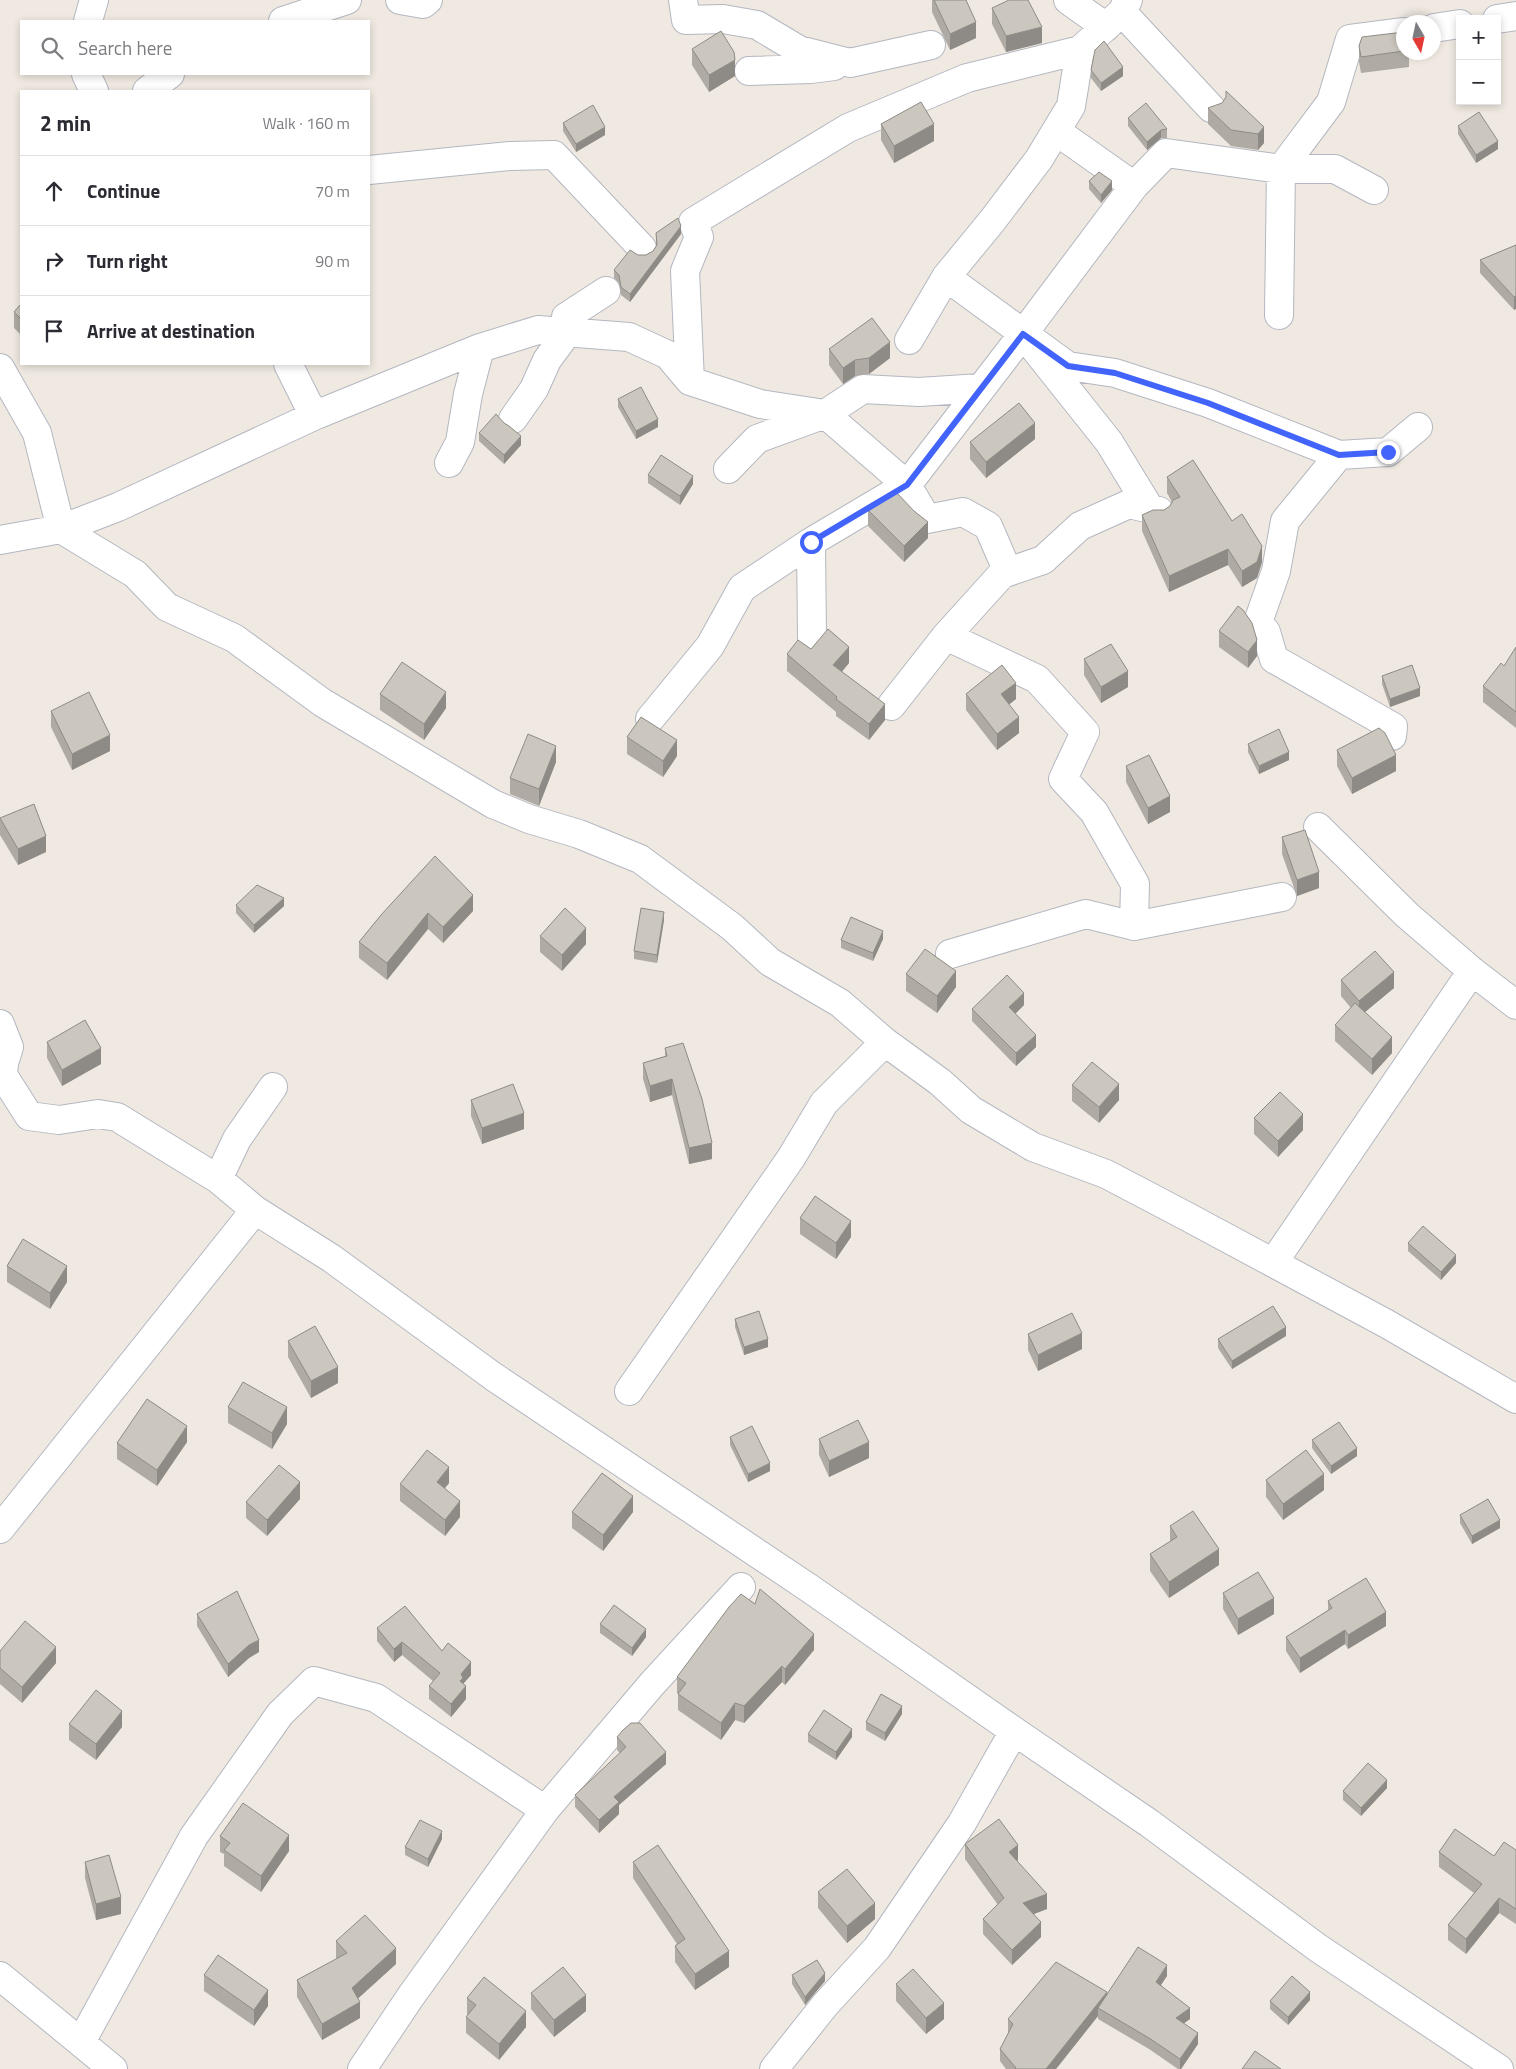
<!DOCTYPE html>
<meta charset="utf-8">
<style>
body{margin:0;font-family:"Titillium Web",sans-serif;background:#f2f2f3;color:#2b2b33}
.controls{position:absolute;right:15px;top:15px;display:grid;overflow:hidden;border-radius:0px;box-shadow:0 2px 8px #0003}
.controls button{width:45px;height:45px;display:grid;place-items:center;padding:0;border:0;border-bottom:1px solid #e1e1e2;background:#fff;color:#2b2b33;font:25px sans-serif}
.compass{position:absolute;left:1396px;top:15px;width:45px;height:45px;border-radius:50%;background:#fff;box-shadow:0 2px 8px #0003;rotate:171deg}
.stop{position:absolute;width:15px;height:15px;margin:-11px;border:4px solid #4264fb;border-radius:50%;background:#fff}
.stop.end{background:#4264fb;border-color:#fff;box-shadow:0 1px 5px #0008}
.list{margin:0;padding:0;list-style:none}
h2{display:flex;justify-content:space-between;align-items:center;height:65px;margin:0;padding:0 20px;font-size:21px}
h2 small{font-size:16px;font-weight:400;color:#7c7c81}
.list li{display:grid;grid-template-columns:32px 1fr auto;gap:15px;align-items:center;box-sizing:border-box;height:70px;padding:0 20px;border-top:1px solid #e1e1e2}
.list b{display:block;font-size:19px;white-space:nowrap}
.list em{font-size:16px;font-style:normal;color:#7c7c81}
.icon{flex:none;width:28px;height:28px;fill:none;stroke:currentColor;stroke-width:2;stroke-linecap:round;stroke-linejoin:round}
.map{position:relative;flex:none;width:1516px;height:2069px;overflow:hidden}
.search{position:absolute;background:#fff;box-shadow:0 2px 8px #0003;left:20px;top:20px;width:350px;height:55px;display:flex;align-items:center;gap:12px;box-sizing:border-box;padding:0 18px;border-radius:0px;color:#7c7c81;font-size:19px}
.panel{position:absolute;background:#fff;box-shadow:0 2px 8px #0003;left:20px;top:90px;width:350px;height:275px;border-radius:0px}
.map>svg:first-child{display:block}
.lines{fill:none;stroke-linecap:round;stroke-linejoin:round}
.street-casing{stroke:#b4b7c1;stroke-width:30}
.street{stroke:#fff;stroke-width:28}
.wall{fill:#afaba4}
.shaded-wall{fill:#8e8b86}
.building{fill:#cbc7bf;stroke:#8e8b86}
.route{stroke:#4264fb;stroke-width:6}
</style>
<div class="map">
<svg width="1516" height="2069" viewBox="0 0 1516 2069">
<rect width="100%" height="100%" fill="#efe9e1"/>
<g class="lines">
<g class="street-casing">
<path id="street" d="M400 0 423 4 428 0
M683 0 686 20 723 19 757 25 799 50 850 63 931 45
M1068 0 1106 27
M1122 12 1211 108
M1497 19 1516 16
M88 21 94 0
M283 21 347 0
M1434 28 1460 24
M749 71 811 69 834 66
M86 74 94 91
M147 91 170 74
M369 170 510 156 554 155 642 248
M1134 186 1166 153 1281 169H1335L1374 190
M946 277 1068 366 1115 373 1208 403 1339 455 1388 452 1418 427
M1279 315 1281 169 1331 102 1350 39 1404 32
M1023 334 1134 186 1056 131
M909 340 946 277 992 221 1039 159 1071 106 1080 50 1122 12 1128 0
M288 364 307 402 316 415
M0 368 37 433 61 529 135 574 167 607 234 638 323 703 493 804 529 819 579 834 640 859 732 927 770 962 840 1003 885 1042 940 1082 971 1110 1033 1147 1106 1174 1186 1216 1387 1324 1516 1399
M513 419 534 389 547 360 567 333 566 317 606 291
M1339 455 1285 521 1276 571 1258 622 1266 632 1274 659 1393 727 1392 736
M449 463 460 442 468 394 480 348 538 330 629 337 668 355 690 381
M728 469 757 439 825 414 863 389 919 392 981 388
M0 540 61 529 118 507 316 415 480 348
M1008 572 988 526 963 512 927 519 907 485 825 414 760 404 690 381 685 271 699 237 693 222 848 128 967 78 1080 50
M946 636 1002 574 1043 560 1080 526 1129 504 1159 511
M812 638 811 542 907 485 1023 334 1109 442 1150 509
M891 706 946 636 1037 679 1085 732 1063 779 1094 812 1135 884 1134 926
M650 719 710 646 742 588 811 542
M1318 827 1407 915 1472 971 1516 1005
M950 954 1086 914 1134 926 1282 897
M0 1024 9 1047 4 1063 3 1075 29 1116 59 1120 98 1114 117 1117 218 1179 255 1210 331 1258 494 1377 809 1588 1014 1731 1149 1823 1318 1948 1499 2069
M218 1179 237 1139 273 1087
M1273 1263 1472 971
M629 1391 791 1158 824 1103 885 1042
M0 1529 255 1210
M0 1976 113 2069
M81 2042 194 1836 280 1714 314 1681 376 1698 545 1810
M362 2069 411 1996 545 1810 652 1684 741 1587
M774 2069 825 2005 877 1948 962 1823 1014 1731"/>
</g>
<use href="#street" class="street"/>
</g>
<path class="wall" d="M932 0H966L976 38 950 50 932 12Z
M992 8 1042 43 1006 52 992 24Z
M1404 32V52H1409V67L1361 73 1359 62V46Z
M692 49 735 76 709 92 692 65Z
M1091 70 1123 76 1101 91 1091 78Z
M1208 108 1264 127V143L1258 150 1231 146 1208 124Z
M1128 118 1167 129V138H1161L1147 150 1128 126Z
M563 123 605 135 576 152 563 131Z
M881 124 934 141 894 163 881 140Z
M1458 126 1498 149 1476 163 1458 134Z
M1089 181 1112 190 1101 203 1089 189Z
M656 233 681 234 630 302 621 295 619 283 614 278V270L638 255H646L653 251 656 246Z
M1516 245 1514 310 1480 273V260Z
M21 304V335L14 328V312Z
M829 349 890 358 869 374 855 376 843 384 829 365Z
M618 399 658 427 636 439 618 407Z
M479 433 521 445 504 464 479 441Z
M1035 439 986 478 970 459V442Z
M648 475 693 484 680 505 648 483Z
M1167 477 1232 521 1262 562 1257 578 1242 587 1228 565 1169 592 1142 531V515L1164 510 1170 506 1172 502 1167 493Z
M868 510 928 538 904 562 868 526Z
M1219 631 1257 656 1248 668 1219 647Z
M1516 647V728L1483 702V686L1504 666Z
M811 649 849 663 842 672 885 720 869 740 836 716V712L787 671V654Z
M1084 659 1128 687 1101 703 1084 675Z
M1382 676 1420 696 1390 707 1382 684Z
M380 694 446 708 424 740 380 710Z
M966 694 1016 699 1009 704 1019 733 997 750 966 710Z
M51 711 110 751 72 770 51 727Z
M627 737 677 756 663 777 627 754Z
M1248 744 1289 760 1259 774 1248 752Z
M1337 750 1396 771 1352 794 1337 766Z
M556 762 539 806 510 794V778Z
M1126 766 1170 812 1148 824 1126 782Z
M0 818 46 852 18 865 0 835Z
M1282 837 1319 888 1297 896 1282 854Z
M236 905 284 906 254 933 236 913Z
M473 911 443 943 428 929 387 980 359 958V942L381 915Z
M664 920 657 963 634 959V951Z
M540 936 586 944 562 971 540 952Z
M883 939 873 961 841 948V940Z
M906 974 956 987 937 1013 906 991Z
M1341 980 1394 988 1365 1012 1392 1053 1372 1075 1335 1041V1025L1351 1008 1341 996Z
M1024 1005 1015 1014 1036 1047 1016 1066 972 1021V1009Z
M47 1042 101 1064 62 1086 47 1058Z
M665 1048 712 1159 689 1164 672 1095 650 1102 643 1079V1063L665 1056Z
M1072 1085 1119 1100 1099 1123 1072 1101Z
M471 1100 524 1129 482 1144 471 1116Z
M1254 1118 1303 1130 1278 1157 1254 1134Z
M800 1218 851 1237 836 1259 800 1234Z
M1408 1243 1456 1263 1441 1280 1408 1251Z
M7 1266 67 1282 50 1309 7 1282Z
M735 1319 768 1347 744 1355 735 1327Z
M1028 1334 1082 1349 1038 1371 1028 1350Z
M1286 1336 1232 1369 1218 1348V1339Z
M288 1341 338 1383 311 1398 288 1357Z
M228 1407 287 1424 272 1449 228 1423Z
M730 1437 770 1471 748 1482 730 1445Z
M819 1439 869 1458 829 1477 819 1455Z
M1312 1440 1357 1456 1331 1474 1312 1448Z
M187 1442 157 1486 117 1459V1443Z
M1266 1480 1324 1490 1283 1520 1266 1497Z
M449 1483 445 1488 460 1517 445 1536 400 1501V1484Z
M300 1499 267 1536 246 1518V1502Z
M572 1512H633L603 1551 572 1528Z
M1460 1515 1500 1528 1472 1544 1460 1523Z
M1170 1526 1219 1565 1169 1598 1150 1571V1554L1170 1542Z
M1223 1593 1274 1614 1238 1635 1223 1609Z
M1328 1601 1386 1626 1348 1649 1345 1644 1300 1673 1286 1651V1637L1328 1610Z
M197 1614 259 1652 249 1658 228 1677 197 1626Z
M600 1624 646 1637 632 1656 600 1633Z
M377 1628 442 1651 471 1675 463 1684 466 1699 451 1717 429 1699V1686L433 1681 402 1655 394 1662 377 1641Z
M814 1650 785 1685 782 1682 744 1723 735 1720 721 1740 678 1710V1694L677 1693V1677Z
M0 1651 56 1663 22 1703 0 1684Z
M902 1714 885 1741 866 1730V1722Z
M69 1724 122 1727 96 1760 69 1740Z
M808 1734 852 1737 836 1760 808 1742Z
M617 1737 666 1764 619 1805V1814L599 1833 575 1807V1795L620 1753 617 1750Z
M1387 1788 1361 1816 1343 1800V1791Z
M220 1836 289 1851 261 1892 224 1866V1854L220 1852Z
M442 1839 428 1867 405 1855V1847Z
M965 1844 1018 1860 1017 1861 1047 1909 1034 1914 1041 1937 1012 1965 983 1934V1919L998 1905 965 1859Z
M1516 1850V1924L1499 1913 1466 1954 1448 1940V1925L1474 1893 1439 1867V1852L1494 1856Z
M85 1862 121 1914 96 1920 85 1878Z
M633 1862 729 1967 695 1990 675 1962V1946L677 1944 633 1878Z
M818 1892 875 1919 847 1943 818 1908Z
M336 1941 396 1964 358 1998 360 2018 322 2040 297 1997V1980L337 1959 336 1958Z
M204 1975 268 2006 254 2026 204 1991Z
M792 1975 825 1981 805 2005 792 1984Z
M1167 1976 1161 1985 1190 2019 1184 2023 1198 2044 1181 2069H1178L1149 2049 1098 2019V2016L1056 2069H1006L1000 2061V2049L1009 2033 1008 2032V2019L1107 1995Z
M896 1984 944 2019 926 2034 896 2001Z
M531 1993 586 2011 554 2037 531 2009Z
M467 1998 526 2027 499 2060 466 2033V2017L468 2015 467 2014Z
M1310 2000 1288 2025 1270 2009V2001Z"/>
<path class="shaded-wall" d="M976 22V38L950 50V34Z
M1042 27V43L1006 52V36Z
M735 60V76L709 92V75Z
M1123 67V76L1101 91V83Z
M934 124V141L894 163V146Z
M605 127V135L576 152V144Z
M1264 127V143L1258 150V134Z
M1161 130V138L1147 150V142Z
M1498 141V149L1476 163V155Z
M1112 181V190L1101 203V195Z
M681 226V234L630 302V294Z
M1516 296V309L1514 310V297Z
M890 342V358L869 374V358Z
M855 360V376L843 384V368Z
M658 419V427L636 439V431Z
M1035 423V439L986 478V462Z
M521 436V445L504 464V455Z
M693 476V484L680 505V496Z
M928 522V538L904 562V546Z
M1262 546V562L1257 578 1242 587V571Z
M1228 549V565L1169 592V576Z
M1257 640V656L1248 668V652Z
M849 647V663L833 681V665Z
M1128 671V687L1101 703V687Z
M1016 683V699L1001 711V694Z
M1420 688V696L1390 707V699Z
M446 692V708L424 740V724Z
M885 704V720L869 740V724Z
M1019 717V733L997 750V734Z
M110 735V751L72 770V754Z
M677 740V756L663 777V761Z
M556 746V762L539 806V789Z
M1289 752V760L1259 774V766Z
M1396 755V771L1352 794V778Z
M1170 796V812L1148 824V808Z
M46 836V852L18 865V849Z
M1319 872V888L1297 896V880Z
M473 895V911L443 943V927Z
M284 898V906L254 933V925Z
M664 912V920L657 963V955Z
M428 913V929L387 980V963Z
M586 928V944L562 971V955Z
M883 931V939L873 961V953Z
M956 971V987L937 1013V996Z
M1394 972V988L1359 1017V1001Z
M1024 993V1005L1009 1020V1007Z
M1036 1035V1047L1016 1066V1053Z
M1392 1037V1053L1372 1075V1059Z
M101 1048V1064L62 1086V1070Z
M672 1079V1095L650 1102V1086Z
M1119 1084V1100L1099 1123V1107Z
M524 1113V1129L482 1144V1128Z
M1303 1114V1130L1278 1157V1141Z
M712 1143V1159L689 1164V1148Z
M851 1221V1237L836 1259V1243Z
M1456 1255V1263L1441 1280V1272Z
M67 1266V1282L50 1309V1293Z
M1286 1327V1336L1232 1369V1361Z
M1082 1333V1349L1038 1371V1355Z
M768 1339V1347L744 1355V1347Z
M338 1367V1383L311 1398V1381Z
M287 1407V1424L272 1449V1433Z
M187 1426V1442L157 1486V1470Z
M869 1442V1458L829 1477V1461Z
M1357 1448V1456L1331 1474V1466Z
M770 1463V1471L748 1482V1474Z
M449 1467V1483L437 1498V1482Z
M1324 1474V1490L1283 1520V1504Z
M300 1482V1499L267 1536V1520Z
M633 1496V1512L603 1551V1535Z
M460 1501V1517L445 1536V1520Z
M1500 1520V1528L1472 1544V1536Z
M1219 1549V1565L1169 1598V1582Z
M1274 1598V1614L1238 1635V1619Z
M1386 1612V1626L1348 1649V1635Z
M646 1629V1637L632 1656V1648Z
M1345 1630V1644L1300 1673V1658Z
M814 1634V1650L785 1685V1669Z
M259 1640V1652L249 1658 228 1677V1664L249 1645Z
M402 1642V1655L394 1662V1649Z
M56 1647V1663L22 1703V1687Z
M471 1662V1675L463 1684 466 1686V1699L451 1717V1704L461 1674Z
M782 1666V1682L744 1723V1706Z
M735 1703V1720L721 1740V1723Z
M902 1706V1714L885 1741V1733Z
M122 1711V1727L96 1760V1744Z
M852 1729V1737L836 1760V1752Z
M666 1752V1764L619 1805V1814L599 1833V1820L614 1797Z
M1387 1780V1788L1361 1816V1808Z
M442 1831V1839L428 1867V1859Z
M289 1835V1851L261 1892V1876Z
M1018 1845V1860L1009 1867V1852Z
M1047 1894V1909L1023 1918V1903Z
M121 1897V1914L96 1920V1904Z
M1499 1898V1913L1466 1954V1939Z
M875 1903V1919L847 1943V1926Z
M1041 1922V1937L1012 1965V1950Z
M396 1948V1964L352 2004V1988Z
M729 1951V1967L695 1990V1974Z
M1167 1965V1976L1156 1992V1982Z
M825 1973V1981L805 2005V1997Z
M268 1990V2006L254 2026V2010Z
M1107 1992V2005L1098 2008V2016L1056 2069H1046Z
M1310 1992V2000L1288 2025V2017Z
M586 1995V2011L554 2037V2020Z
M360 2002V2018L322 2040V2024Z
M944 2003V2019L926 2034V2018Z
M1190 2008V2019L1176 2029V2018Z
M526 2011V2027L499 2060V2044Z
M1198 2033V2044L1181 2069H1180V2059Z"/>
<path class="building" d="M934 0H966L976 22 950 34Z
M1009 0H1028L1042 27 1006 36 992 8Z
M721 31 734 52 735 60 709 75 692 49Z
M1404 32V51L1361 57 1359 46 1362 37Z
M1104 41 1123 67 1101 83 1091 70 1095 50Z
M1226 91 1264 127 1258 134 1231 130 1208 108 1222 103 1226 97Z
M921 102 934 124 894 146 881 124Z
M1146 103 1167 129 1161 130 1147 142 1128 118Z
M593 105 605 127 576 144 563 123Z
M1479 112 1498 141 1476 155 1458 126Z
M1099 172 1112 181 1101 195 1089 181Z
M678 218 681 226 630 294 621 287 619 275 614 270 630 250 638 255H646L653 251 657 245 656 233Z
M1516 245V296L1514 297 1480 260Z
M21 304V319L14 312Z
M872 318 890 342 869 358 855 360 843 368 829 349Z
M641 387 658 419 636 431 618 399Z
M1019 403 1035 423 986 462 970 442Z
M496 414 504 423 509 426 521 436 504 455 479 433Z
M661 455 693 476 680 496 648 475Z
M1193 460 1232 521 1242 514 1262 546 1257 562 1242 571 1228 549 1169 576 1142 515 1153 510H1164L1170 506 1173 500 1180 497 1167 477Z
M897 493 914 511 928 522 904 546 868 510Z
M1238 606 1243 610 1252 623 1257 640 1248 652 1219 631Z
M828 629 849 647 833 665 885 704 869 724 836 699 837 697 787 654 798 640 811 649Z
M1111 644 1128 671 1101 687 1084 659Z
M1516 647V712L1483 686 1501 663 1504 666Z
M402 662 446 692 424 724 380 694Z
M1002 665 1016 683 1001 694 1019 717 997 734 966 694Z
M1412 665 1420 688 1390 699 1382 676Z
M89 692 110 735 72 754 51 711Z
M641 717 677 740 663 761 627 737Z
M1379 728 1385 733 1396 755 1352 778 1337 750Z
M1279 729 1289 752 1259 766 1248 744Z
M528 734 556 746 539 789 510 778Z
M1149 755 1170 796 1148 808 1126 766Z
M34 804 46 836 18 849 0 818Z
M1305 830 1319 872 1297 880 1282 837Z
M435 856 473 895 443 927 428 913 387 963 359 942 381 915Z
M257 885 284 898 254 925 236 905Z
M565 908 586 928 562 955 540 936Z
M641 908 664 912 657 955 634 951Z
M851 917 883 931 873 953 841 940Z
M925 949 956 971 937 996 906 974Z
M1375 951 1394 972 1359 1001 1341 980Z
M1007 975 1024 993 1009 1007 1036 1035 1016 1053 972 1009Z
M1355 1003 1392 1037 1372 1059 1335 1025Z
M85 1020 101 1048 62 1070 47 1042Z
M683 1043 702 1099 712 1143 689 1148 672 1079 650 1086 643 1063 667 1056 665 1048Z
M1092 1062 1119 1084 1099 1107 1072 1085Z
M513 1084 524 1113 482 1128 471 1100Z
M1280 1092 1303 1114 1278 1141 1254 1118Z
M815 1196 851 1221 836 1243 800 1218Z
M1423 1226 1456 1255 1441 1272 1408 1243Z
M23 1239 67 1266 50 1293 7 1266Z
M1273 1306 1286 1327 1232 1361 1218 1339Z
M759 1311 768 1339 744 1347 735 1319Z
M1072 1313 1082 1333 1038 1355 1028 1334Z
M315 1326 338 1367 311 1381 288 1341Z
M243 1382 287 1407 272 1433 228 1407Z
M147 1399 187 1426 157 1470 117 1443Z
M858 1420 869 1442 829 1461 819 1439Z
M1339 1422 1357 1448 1331 1466 1312 1440Z
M752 1426 770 1463 748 1474 730 1437Z
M427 1450 449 1467 437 1482 460 1501 445 1520 400 1484Z
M1306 1450 1324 1474 1283 1504 1266 1480Z
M279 1465 300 1482 267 1520 246 1502Z
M602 1473 633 1496 603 1535 572 1512Z
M1488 1499 1500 1520 1472 1536 1460 1515Z
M1193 1511 1219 1549 1169 1582 1150 1554 1177 1537 1170 1526Z
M1258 1572 1274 1598 1238 1619 1223 1593Z
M1366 1578 1386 1612 1348 1635 1345 1630 1300 1658 1286 1637 1332 1608 1328 1601Z
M760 1589 814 1634 785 1669 782 1666 744 1706 735 1703 721 1723 678 1694 686 1683 677 1677 729 1607 741 1594 755 1604Z
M237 1591 259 1640 249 1645 228 1664 197 1614Z
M614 1605 646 1629 632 1648 600 1624Z
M405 1606 442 1651 448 1643 471 1662 461 1674 463 1678 460 1681 466 1686 451 1704 429 1686 440 1673 402 1642 394 1649 377 1628Z
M25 1621 56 1647 22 1687 0 1668V1651Z
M96 1690 122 1711 96 1744 69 1724Z
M881 1694 902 1706 885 1733 866 1722Z
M824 1710 852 1729 836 1752 808 1734Z
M631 1723H640L666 1752 614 1797 619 1802 599 1820 575 1795 626 1747 617 1737 623 1730Z
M1368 1763 1387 1780 1361 1808 1343 1791Z
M243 1803 289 1835 261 1876 224 1850 230 1843 220 1836Z
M999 1819 1018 1845 1009 1852 1047 1894 1023 1903 1041 1922 1012 1950 983 1919 1004 1898 965 1844Z
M420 1820 442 1831 428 1859 405 1847Z
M1455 1829 1494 1856 1504 1842 1516 1850V1909L1499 1898 1466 1939 1448 1925 1482 1884 1439 1852Z
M658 1845 729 1951 695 1974 675 1946 685 1939 633 1862Z
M109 1855 121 1897 96 1904 85 1862Z
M847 1869 875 1903 847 1926 818 1892Z
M365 1915 396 1948 352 1988 360 2002 322 2024 297 1980 347 1953 336 1941Z
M1138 1947 1167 1965 1156 1982 1190 2008 1176 2018 1198 2033 1180 2059 1149 2038 1098 2008Z
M218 1955 268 1990 254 2010 204 1975Z
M817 1960 825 1973 805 1997 792 1975Z
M1056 1962 1107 1992 1046 2069H1047H1015L1016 2068 1000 2049 1013 2024 1008 2019Z
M563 1967 586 1995 554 2020 531 1993Z
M913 1969 944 2003 926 2018 896 1984Z
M1292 1976 1310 1992 1288 2017 1270 2001Z
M484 1977 526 2011 499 2044 466 2017 476 2005 467 1998Z
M1255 2051 1281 2069H1242Z"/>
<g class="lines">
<path class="route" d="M811 542 907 485 1023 334 1068 366 1115 373 1208 403 1339 455 1388 452"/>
</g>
</svg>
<div class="controls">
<button>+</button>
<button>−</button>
</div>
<svg class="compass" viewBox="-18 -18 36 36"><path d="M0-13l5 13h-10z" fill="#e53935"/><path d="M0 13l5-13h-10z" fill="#7c7c81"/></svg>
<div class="stop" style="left:811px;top:542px"></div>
<div class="stop end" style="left:1388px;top:452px"></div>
<div class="search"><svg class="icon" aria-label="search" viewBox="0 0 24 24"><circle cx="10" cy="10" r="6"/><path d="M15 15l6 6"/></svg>Search here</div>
<section class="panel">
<h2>2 min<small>Walk · 160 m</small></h2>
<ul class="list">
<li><svg class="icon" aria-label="ahead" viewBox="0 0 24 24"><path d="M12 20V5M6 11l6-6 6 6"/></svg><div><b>Continue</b></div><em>70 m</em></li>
<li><svg class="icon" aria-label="right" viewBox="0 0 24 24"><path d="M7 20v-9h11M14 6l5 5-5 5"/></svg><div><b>Turn right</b></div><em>90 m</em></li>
<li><svg class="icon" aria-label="arrive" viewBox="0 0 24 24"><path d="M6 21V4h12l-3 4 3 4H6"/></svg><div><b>Arrive at destination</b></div></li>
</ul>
</section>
</div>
